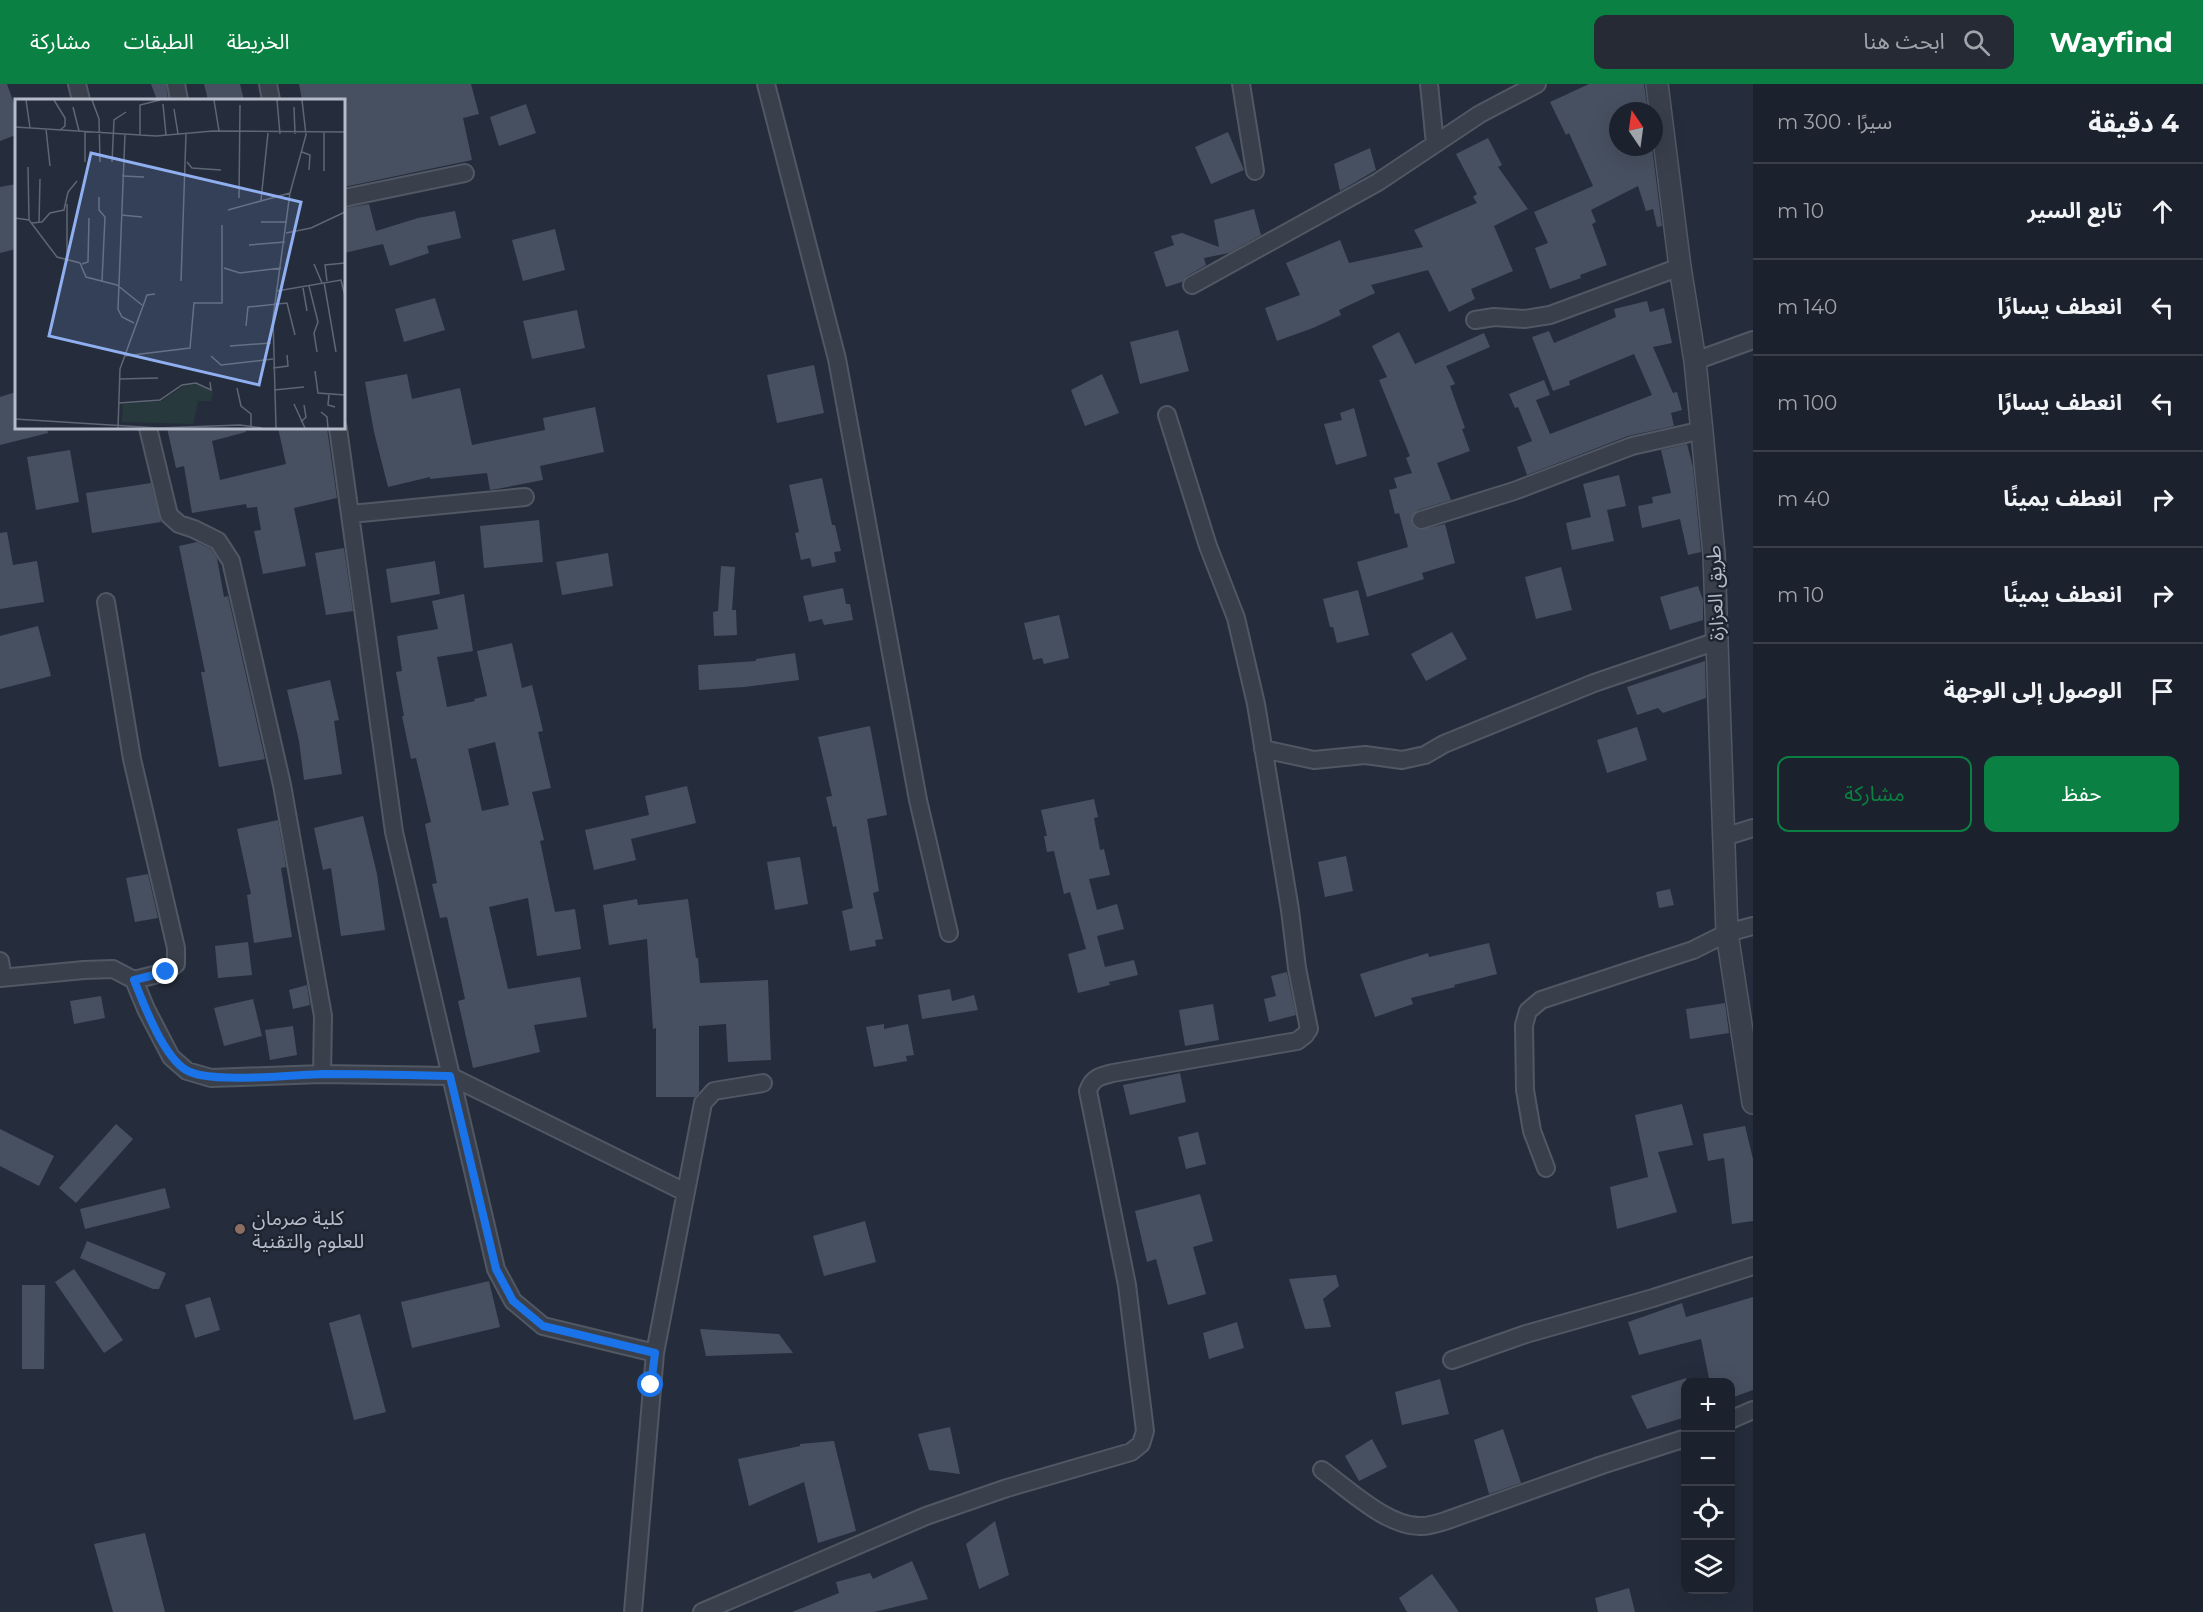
<!DOCTYPE html>
<html lang="ar">
<meta charset="utf-8">
<style>
body{margin:0;font-family:Montserrat,"Noto Sans Arabic",sans-serif;background:#252a35;color:#f1f3f6;direction:rtl}
.controls{position:absolute;right:18px;bottom:18px;display:grid;overflow:hidden;border-radius:12px;box-shadow:0 6px 24px #0002}
.controls button{width:54px;height:54px;display:grid;place-items:center;padding:0;border:0;border-bottom:2px solid #3a3f49;background:#1c222d;color:#f1f3f6;font:30px sans-serif}
.compass{position:absolute;left:1609px;top:18px;width:54px;height:54px;border-radius:50%;background:#1c222d;box-shadow:0 6px 24px #0002;rotate:347deg}
.stop{position:absolute;width:18px;height:18px;margin:-14px;border:4px solid #1a73e8;border-radius:50%;background:#fff}
.stop.end{background:#1a73e8;border-color:#fff;box-shadow:0 2px 6px #0008}
.list{margin:0;padding:0;list-style:none}
h2{display:flex;justify-content:space-between;align-items:center;height:78px;margin:0;padding:0 24px;font-size:26px}
h2 small{font-size:20px;font-weight:400;color:#a0a4aa}
.list li{display:grid;grid-template-columns:39px 1fr auto;gap:18px;align-items:center;box-sizing:border-box;height:96px;padding:0 24px;border-top:2px solid #3a3f49}
.list b{display:block;font-size:22px;white-space:nowrap}
.list em{font-size:20px;font-style:normal;color:#a0a4aa}
.actions{display:flex;gap:12px;padding:18px 24px}
.actions a{flex:1;padding:14px 0;border:2px solid #0b8043;border-radius:12px;text-align:center;font-size:21px;color:#0b8043}
.actions .main{background:#0b8043;color:#fff}
.icon{flex:none;width:33px;height:33px;fill:none;stroke:currentColor;stroke-width:2;stroke-linecap:round;stroke-linejoin:round}
.map{position:relative;flex:none;width:1753px;height:1528px;overflow:hidden;direction:ltr}
header{display:flex;align-items:center;gap:36px;box-sizing:border-box;height:84px;padding:0 30px;background:#0b8043;color:#fff}
header strong{font-size:28px}
nav{display:flex;gap:33px;margin-inline-start:auto;font-size:21px}
.search{width:420px;height:54px;background:#252a35;display:flex;align-items:center;gap:15px;box-sizing:border-box;padding:0 21px;border-radius:12px;color:#a0a4aa;font-size:22px}
main{display:flex}
aside{flex:1;background:#1c222d}
.map>svg:first-child{display:block}
.building{fill:#475060;fill-rule:evenodd}
.lines{fill:none;stroke-linecap:round;stroke-linejoin:round}
.minor-casing{stroke:#515864;stroke-width:20}
.tertiary-casing{stroke:#515864;stroke-width:24}
.minor{stroke:#39404c;stroke-width:16}
.tertiary{stroke:#39404c;stroke-width:21}
.route{stroke:#1a73e8;stroke-width:8}
.education-dot{fill:#8d6e63;stroke:#1e2531;stroke-width:2}
.labels{text-anchor:middle;dominant-baseline:central;stroke-width:5;stroke-linejoin:round;paint-order:stroke}
.street-label{font-size:20px;fill:#b5bbc8;stroke:#1e2531}
.poi-label{font-size:20px;fill:#b5bbc8;stroke:#1e2531;text-anchor:start}
.inset-road{fill:none;stroke:#5f6674;stroke-width:1.5}
.view{fill:#90aff1;fill-opacity:0.15;stroke:#90aff1;stroke-width:3}
.inset-edge{fill:none;stroke:#b5bbc8;stroke-width:3}
</style>
<header>
<strong>Wayfind</strong>
<div class="search"><svg class="icon" aria-label="search" viewBox="0 0 24 24"><circle cx="10" cy="10" r="6"/><path d="M15 15l6 6"/></svg>ابحث هنا</div>
<nav><a>الخريطة</a><a>الطبقات</a><a>مشاركة</a></nav>
</header>
<main>
<aside>
<h2>4 دقيقة<small>سيرًا · 300 m</small></h2>
<ul class="list">
<li><svg class="icon" aria-label="ahead" viewBox="0 0 24 24"><path d="M12 20V5M6 11l6-6 6 6"/></svg><div><b>تابع السير</b></div><em>10 m</em></li>
<li><svg class="icon" aria-label="left" viewBox="0 0 24 24"><path d="M17 20v-9H6M10 6l-5 5 5 5"/></svg><div><b>انعطف يسارًا</b></div><em>140 m</em></li>
<li><svg class="icon" aria-label="left" viewBox="0 0 24 24"><path d="M17 20v-9H6M10 6l-5 5 5 5"/></svg><div><b>انعطف يسارًا</b></div><em>100 m</em></li>
<li><svg class="icon" aria-label="right" viewBox="0 0 24 24"><path d="M7 20v-9h11M14 6l5 5-5 5"/></svg><div><b>انعطف يمينًا</b></div><em>40 m</em></li>
<li><svg class="icon" aria-label="right" viewBox="0 0 24 24"><path d="M7 20v-9h11M14 6l5 5-5 5"/></svg><div><b>انعطف يمينًا</b></div><em>10 m</em></li>
<li><svg class="icon" aria-label="arrive" viewBox="0 0 24 24"><path d="M6 21V4h12l-3 4 3 4H6"/></svg><div><b>الوصول إلى الوجهة</b></div></li>
</ul>
<div class="actions"><a class="main">حفظ</a><a>مشاركة</a></div>
</aside>
<div class="map">
<svg width="1753" height="1528" viewBox="0 0 1753 1528">
<rect width="100%" height="100%" fill="#252d3c"/>
<path class="building" d="M0 0H7L16 25V51L0 57Z
M151 0H166L168 16H157Z
M204 0H240L244 16H208Z
M299 0H471L479 30 463 34 472 76 344 103V16H302Z
M1589 0H1644L1648 27H1618V63H1652L1662 142 1657 143 1653 125 1646 127 1638 102 1591 126 1596 138 1592 140 1607 181 1580 191 1581 194 1550 205 1535 164 1548 159 1534 128 1593 102 1569 49 1566 51 1550 18Z
M526 20 536 49 499 62 490 33Z
M1228 48 1244 86 1211 100 1195 63Z
M1488 54 1502 81 1498 83 1528 125 1494 142 1513 187 1471 205 1475 215 1449 228 1428 186 1371 201 1375 209 1339 226 1341 231 1313 244 1277 257 1265 224 1300 211 1286 179 1340 156 1349 179 1423 163 1414 146 1477 119 1473 113 1477 110 1456 70Z
M1370 64 1376 86 1340 107 1334 80Z
M16 100V165L0 169V103Z
M369 120 376 147 418 134 455 127 461 154 427 162 429 169 390 182 383 160 344 169V124Z
M1254 125 1261 151 1229 169 1204 174 1206 181 1187 192 1182 198 1166 203 1154 168 1174 161 1171 152 1182 149 1219 163 1214 136Z
M555 145 565 186 523 197 512 156Z
M435 214 445 246 404 258 395 225Z
M1647 217 1650 228 1664 224 1672 259 1653 263 1673 309 1677 308 1682 326 1671 329 1674 342 1628 352 1527 391 1517 363 1532 357 1518 323 1515 324 1509 310 1544 296 1550 311 1536 316 1550 350 1652 311 1634 270 1569 297 1570 301 1553 307 1532 253 1549 247 1554 259 1616 233 1614 225Z
M577 226 585 264 532 275 523 237Z
M1178 246 1189 287 1140 300 1130 258Z
M1399 248 1415 280 1484 249 1490 263 1446 282 1455 300 1450 302 1465 344 1462 345 1470 367 1437 379 1451 416 1418 426 1411 434 1414 443 1419 446 1445 440 1455 479 1422 489 1424 495 1367 513 1357 478 1408 463 1399 429 1395 430 1389 406 1397 404 1394 394 1412 389 1406 374 1410 372 1379 296 1387 293 1372 262Z
M814 281 824 329 777 339 767 291Z
M407 290 412 315 460 304 472 361 545 346 543 334 595 323 604 368 540 382 543 396 497 405 490 406 487 389 430 395V393L388 403 374 348 365 298Z
M1102 290 1119 329 1085 342 1071 306Z
M16 308V344H47L48 349 0 361V313Z
M1354 324 1367 372 1336 381 1324 340 1342 336 1340 329Z
M167 344H245L246 348 212 357 220 396 286 380 278 344H327L337 414 294 424 306 482 263 490 254 447 261 446 257 423 247 424 246 420 192 429 184 382 176 384Z
M1687 360 1693 383 1701 468 1688 471 1680 435 1642 444 1638 422 1653 419 1652 413 1671 409 1661 366Z
M70 366 79 418 36 426 27 373Z
M1619 391 1626 422 1607 426 1614 457 1572 466 1566 439 1591 433 1583 400Z
M822 394 832 441H835L841 467 834 468 836 478 812 483 810 474 801 476 795 449 799 448 789 401Z
M151 399 161 438 92 449 86 409Z
M539 436 543 478 484 484 480 442Z
M7 448 13 481 37 477 44 518 0 525V449Z
M197 458 211 465 217 474 224 513 228 512 265 675 219 683 201 588H205L179 462Z
M344 464 353 527 326 531 315 469Z
M608 469 613 502 562 511 556 478Z
M435 477 440 510 391 519 386 485Z
M721 482 735 483 732 526H736L737 551 714 552 713 528 718 527Z
M1561 483 1572 526 1536 535 1525 493Z
M1698 502 1703 516V536L1670 546 1660 513Z
M843 504 846 520H850L853 536 824 541 822 535 809 538 803 512Z
M1358 506 1369 551 1337 559 1333 543H1330L1323 515Z
M464 510 473 567 437 573 447 623 475 617 474 615 487 612 477 567 512 559 522 604 532 601 543 647 538 648 551 704 532 708 544 756 540 757 555 828 575 825 581 865 537 872 528 814 489 823 508 905 580 893 587 933 534 941 540 968 473 984 458 917 465 915 447 833 440 834 432 800 437 799 425 740 431 738 416 674 411 675 402 632H404L396 588 402 587 397 552 438 545 432 517ZM495 658 509 721 482 727 468 665Z
M1059 531 1069 574 1044 580 1042 574 1033 576 1024 539Z
M38 542 51 592 0 605V552Z
M1452 548 1467 575 1426 597 1411 570Z
M795 569 799 596 744 603 699 606 698 581 756 577V575Z
M1705 577 1706 614 1663 629 1658 624 1637 631 1627 603Z
M330 596 339 636 334 637 342 690 304 696 299 657 287 606Z
M870 642 887 731 867 735 879 807 873 809 883 855 875 856 876 862 850 867 842 827 853 824 836 742 833 743 826 713 832 712 818 653Z
M1637 643 1647 676 1607 689 1597 656Z
M687 702 696 739 631 755 636 776 594 786 585 746 649 731 645 712Z
M1094 715 1098 733 1094 734 1100 766 1104 765 1110 791 1089 795 1097 826 1117 820 1124 845 1097 852 1105 883 1134 876 1138 891 1109 898 1110 901 1078 909 1068 870 1086 865 1070 808 1064 810 1054 767 1047 768 1044 752H1047L1041 726Z
M363 732 377 790 385 846 341 852 331 784 323 786 314 744Z
M278 736 286 783 281 784 292 853 254 859 247 811 251 810 237 745Z
M1346 772 1353 807 1325 813 1318 778Z
M800 773 808 820 775 826 767 778Z
M148 790 158 834 135 838 126 794Z
M1670 805 1674 821 1659 824 1656 808Z
M637 815 638 821 688 815 696 874H698L700 899 768 896 771 976 728 978 726 940 699 942V1008L695 1013H656V944L653 945 647 855 609 861 603 821Z
M248 858 252 891 218 894 215 862Z
M1489 859 1497 890 1454 901 1455 903 1411 914 1413 920 1375 933 1360 890 1428 869 1429 873Z
M1287 888 1296 931 1269 938 1264 915 1276 912 1271 892Z
M307 901 310 921 293 925 289 906Z
M950 905 952 917 974 911 978 926 922 935 918 911Z
M101 912 105 934 74 940 70 917Z
M253 915 262 952 224 962 214 924Z
M1725 919 1729 949 1690 955 1686 925Z
M1213 920 1219 956 1185 962 1179 926Z
M884 940V945L908 940 914 971 906 972 907 977 874 983 866 943Z
M293 942 297 971 270 976 265 946Z
M1180 989 1186 1018 1130 1031 1123 1001Z
M1682 1020 1693 1061 1658 1068 1677 1128 1617 1145 1610 1103 1648 1093 1635 1031Z
M116 1040 133 1055 76 1119 59 1104Z
M1745 1042 1753 1075V1137L1732 1140 1724 1074 1708 1077 1703 1050Z
M0 1045 54 1072 39 1102 0 1082Z
M1198 1048 1206 1080 1186 1085 1178 1053Z
M165 1104 170 1124 85 1145 80 1125Z
M1200 1110 1213 1157 1193 1163 1206 1210 1168 1221 1156 1175 1147 1178 1135 1127Z
M865 1137 876 1178 824 1192 813 1152Z
M87 1157 166 1189 159 1205H153L80 1174Z
M74 1185 123 1256 104 1269 55 1198Z
M1336 1191 1339 1202 1323 1215 1331 1243 1305 1245 1289 1195Z
M489 1197 500 1243 412 1264 401 1218Z
M22 1201H45L44 1285H22Z
M210 1213 220 1246 195 1254 185 1221Z
M1753 1213V1306L1731 1314V1299H1710L1701 1255 1639 1271 1628 1238 1682 1219 1686 1233Z
M360 1230 386 1328 354 1336 329 1239Z
M1237 1238 1244 1264 1209 1275 1203 1249Z
M700 1245 779 1250 793 1269 706 1272Z
M1686 1294V1333L1647 1345 1631 1312Z
M1440 1295 1449 1330 1402 1341 1395 1308Z
M950 1343 960 1390 929 1386 918 1350Z
M1503 1345 1521 1399 1489 1410 1474 1356Z
M1372 1355 1387 1383 1359 1397 1345 1372Z
M834 1357 856 1447 818 1459 804 1398 749 1422 738 1375 800 1362V1360Z
M995 1437 1009 1491 979 1505 966 1460Z
M145 1449 165 1528H113L94 1460Z
M912 1477 928 1515 874 1528H792L839 1509 836 1498 870 1489 873 1495Z
M1432 1490 1459 1528H1407L1399 1514Z
M1629 1504 1635 1528H1598L1595 1514Z"/>
<g class="lines">
<g class="minor-casing">
<path id="minor" d="M77 0 81 16
M176 0 179 16
M268 0 271 16
M766 0 837 275 918 716 949 849
M1241 0 1255 87
M1429 0 1435 60
M344 114 465 89
M1192 201 1378 98 1480 30 1537 0
M1475 236 1494 233 1524 235 1550 231 1680 183
M1695 277 1753 256
M148 344 169 431 179 440 194 445 218 457 231 477 282 701 323 932 322 990
M338 344 394 748 496 1185 513 1217 543 1242 655 1269
M351 430 525 413
M1421 436 1514 407 1632 362 1703 346
M106 518 132 675 176 864V880L166 888 134 896
M1263 665 1314 676 1365 671 1402 676 1425 671 1444 660 1594 599 1717 557
M1724 753 1753 744
M0 877 3 894
M0 894 84 886 113 885 134 896 146 925 171 973 187 987 211 994 322 990 450 992 685 1108
M1546 1084 1532 1047 1525 1006 1524 941 1528 927 1541 916 1693 866 1727 849 1753 842
M1452 1276 1526 1250 1653 1214 1753 1182
M1730 1336 1753 1326
M1322 1386C1348 1405 1389 1444 1422 1442 1430 1442 1438 1439 1445 1437L1602 1381 1686 1354
M633 1528 655 1269 703 1019 714 1007 763 999
M702 1528 926 1432 1007 1404 1131 1368 1141 1360 1145 1347 1127 1201 1088 1007C1092 994 1100 992 1113 989L1297 957 1305 951 1309 945 1297 884 1290 826 1256 620 1236 534 1208 462 1167 331"/>
</g>
<g class="tertiary-casing">
<path id="tertiary" d="M1657 0 1680 183 1695 277 1714 470 1727 849 1753 1019"/>
</g>
<use href="#minor" class="minor"/>
<use href="#tertiary" class="tertiary"/>
</g>
<g class="lines">
<path class="route" d="M166 888 134 896C144 921 163 972 186 986 208 1000 292 991 322 990 365 990 407 991 450 992L496 1185 513 1217 543 1242 655 1269 651 1301"/>
</g>
<circle class="education-dot" cx="240" cy="1145" r="6"/>
<g class="labels">
<g class="street-label">
<text transform="translate(1715 509) rotate(-92)">طريق العزازة</text>
</g>
<g class="poi-label">
<text x="252" y="1134">كلية صرمان<tspan x="252" dy="23">للعلوم والتقنية</tspan></text>
</g>
</g>
<g transform="translate(15 15)">
<rect width="330" height="330" fill="#252d3c"/>
<path d="M183 285 198 293 196 302H183L178 325 107 323 108 305 147 302 169 287Z" fill="#27393d"/>
<path class="inset-road" d="M11 1 15 29M39 1 50 19V27L45 31M77 1 84 20 85 63M199 1 204 32M262 1 265 35M148 5 151 36M58 8 64 32M279 8 280 35M159 10 163 35M0 28 141 37 198 32 330 33M31 30 35 67M309 33V72M110 35 103 210 107 218 119 224M125 36V6L145 1M287 53 295 56 294 71M70 63V32M97 63 99 21 111 13M172 63 177 69 206 71M13 68 14 121M107 77 129 78M84 98V111L90 118 87 182M224 99 225 6M246 101 253 34M52 105V161M213 111 275 94M106 116 127 118M0 119 14 121 42 158 65 164 71 178 102 186 127 206M246 123H272M17 124 27 123 35 114 49 111 53 93 62 82M24 124 25 80M271 134 296 129 330 113M234 146 270 143M67 165 73 163 74 119M299 165 307 184M209 169 225 174 266 169M166 182 171 35M312 182 310 166 330 164M309 183 321 253M294 187 303 223 299 234 302 253M288 189 292 212M262 192 326 181 330 197M231 227 233 208 272 204 280 236M215 247 256 244M109 257 175 249 179 204H207V126M196 257 206 266 258 260M258 269 273 267 272 256M300 272 303 294 330 296M104 280 143 279M222 289 226 307 236 315V327M259 291 289 288M314 295 313 306 320 308M104 304 145 301 167 286 181 284 196 291 195 283M279 305 290 329M306 313 312 318 313 329M0 320 143 329 225 326 247 329M286 323 291 318 289 306M103 329 105 270 132 196 140 195M261 329 258 219 275 94 291 36 287 1"/>
<path class="view" d="M76 54 286 103 244 286 34 237Z"/>
<rect width="330" height="330" class="inset-edge"/>
</g>
</svg>
<div class="controls">
<button>+</button>
<button>−</button>
<button><svg class="icon" aria-label="locate" viewBox="0 0 24 24"><circle cx="12" cy="12" r="6"/><path d="M12 2v4M12 18v4M2 12h4M18 12h4"/></svg></button>
<button><svg class="icon" aria-label="layers" viewBox="0 0 24 24"><path d="M12 4l9 5-9 5-9-5zM3 14l9 5 9-5"/></svg></button>
</div>
<svg class="compass" viewBox="-18 -18 36 36"><path d="M0-13l5 13h-10z" fill="#e53935"/><path d="M0 13l5-13h-10z" fill="#a0a4aa"/></svg>
<div class="stop" style="left:651px;top:1301px"></div>
<div class="stop end" style="left:166px;top:888px"></div>
</div>
</main>
